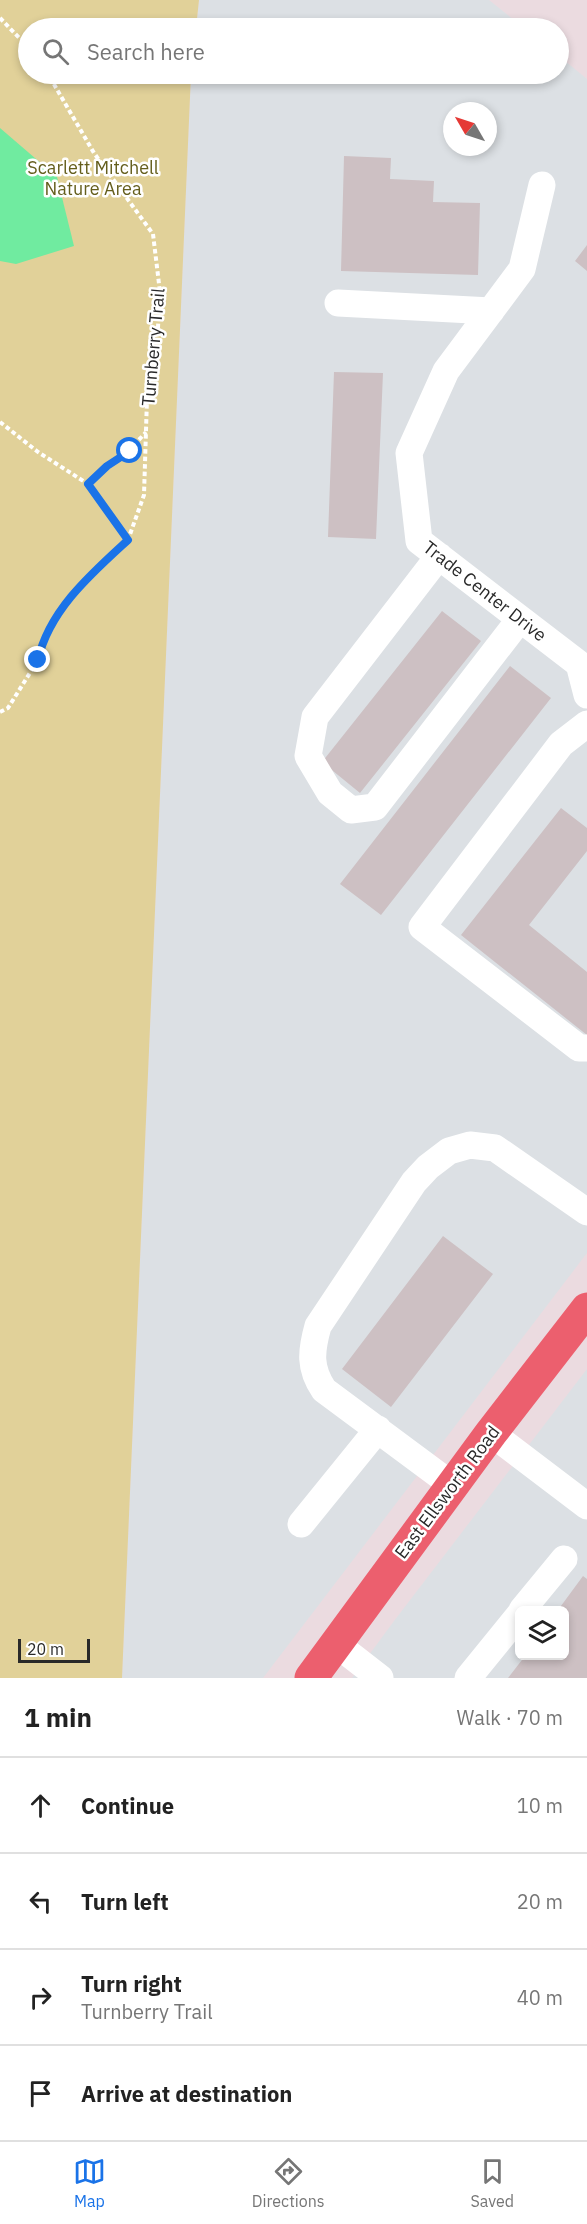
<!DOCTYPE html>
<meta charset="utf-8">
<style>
body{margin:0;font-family:"IBM Plex Sans",sans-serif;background:#f2f2f2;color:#222}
.controls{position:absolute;right:18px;bottom:18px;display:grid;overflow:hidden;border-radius:9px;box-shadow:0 3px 9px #0003}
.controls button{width:54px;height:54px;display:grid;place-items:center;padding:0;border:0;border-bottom:2px solid #e0e0e0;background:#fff;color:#222;font:30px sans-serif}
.compass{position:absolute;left:443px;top:102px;width:54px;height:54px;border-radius:50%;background:#fff;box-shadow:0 3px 9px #0003;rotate:309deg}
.scale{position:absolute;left:18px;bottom:15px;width:72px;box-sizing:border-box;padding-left:6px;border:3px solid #292929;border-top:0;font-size:16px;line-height:21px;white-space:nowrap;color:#292929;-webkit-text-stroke:4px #fff;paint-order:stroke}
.stop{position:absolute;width:18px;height:18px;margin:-14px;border:4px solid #1a73e8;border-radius:50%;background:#fff}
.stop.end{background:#1a73e8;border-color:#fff;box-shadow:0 2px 6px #0008}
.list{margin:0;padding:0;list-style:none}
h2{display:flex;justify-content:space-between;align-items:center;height:78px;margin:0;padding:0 24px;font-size:26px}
h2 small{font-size:20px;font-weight:400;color:#767676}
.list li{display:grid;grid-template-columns:39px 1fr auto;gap:18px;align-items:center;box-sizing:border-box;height:96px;padding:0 24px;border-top:2px solid #e0e0e0}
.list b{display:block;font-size:22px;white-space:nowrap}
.list p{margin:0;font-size:20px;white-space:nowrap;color:#767676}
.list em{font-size:20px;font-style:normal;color:#767676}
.icon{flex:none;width:33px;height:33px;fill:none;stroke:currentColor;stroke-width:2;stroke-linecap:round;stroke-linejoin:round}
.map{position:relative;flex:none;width:587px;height:1678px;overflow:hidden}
.search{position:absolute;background:#fff;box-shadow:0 3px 9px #0003;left:18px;right:18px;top:18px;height:66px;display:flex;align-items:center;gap:15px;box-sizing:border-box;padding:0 21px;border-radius:33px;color:#767676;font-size:22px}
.sheet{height:462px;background:#fff}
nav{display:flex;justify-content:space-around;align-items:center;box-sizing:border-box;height:84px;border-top:2px solid #e0e0e0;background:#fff;font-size:16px;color:#767676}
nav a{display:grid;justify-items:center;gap:3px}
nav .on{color:#1a73e8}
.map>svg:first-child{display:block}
.industrial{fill:#dce0e4;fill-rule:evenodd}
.green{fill:#e1d199}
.water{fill:#70eba0}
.building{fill:#cdc0c3}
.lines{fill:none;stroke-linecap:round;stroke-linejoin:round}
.path{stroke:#fff;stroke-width:4;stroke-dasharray:4.5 3;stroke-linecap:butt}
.minor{stroke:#fff;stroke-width:27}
.major{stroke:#ec5f6e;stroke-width:33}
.route{stroke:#1a73e8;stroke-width:8}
.labels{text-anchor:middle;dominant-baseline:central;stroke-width:5;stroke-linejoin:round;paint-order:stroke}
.park-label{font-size:18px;fill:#645e1c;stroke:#fff}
.street-label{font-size:18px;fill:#292929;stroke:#fff}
</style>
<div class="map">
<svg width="587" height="1678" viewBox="0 0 587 1678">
<rect width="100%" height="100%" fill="#ebdbe0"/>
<path class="industrial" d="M199 0H489L524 28H196Z
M559 56 587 79V1253L263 1678H122L191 74H558ZM452 111H488V147H452Z
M587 1369V1678H352L394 1621ZM520 1610H564V1656H520Z"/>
<path class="green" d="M0 0H199L196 28H28V74H191L122 1678H0Z"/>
<path class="water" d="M0 128 57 177 74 246 16 264 0 261Z"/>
<path class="building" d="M344 156 391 158 390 179 434 181 433 202 480 203 478 275 341 271Z
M587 245V271L575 261Z
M334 372 383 373 376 539 328 537Z
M442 611 481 641 360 793 322 762Z
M510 666 551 698 381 915 340 884Z
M561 808 587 828V851L529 925 587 972V1035L461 935Z
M443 1236 493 1274 391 1407 342 1369Z
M583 1576 587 1579V1678H508L525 1656H564V1610H558Z"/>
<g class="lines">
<path class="path" d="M0 18 28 47
M0 422 38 452 88 484 128 539
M88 484C107 465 129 452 146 432
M0 712 8 708 38 660 41 645 66 603 90 574 128 540 144 495 148 366 157 345 160 292 153 234 94 153 48 74"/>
<path class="minor" d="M542 185 522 269 446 371 409 453 419 541 579 664 587 695
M338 303 491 311
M439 556 315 717 308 756 330 793 351 810 375 807 520 619
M587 724 561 744 422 927 579 1048H587
M491 1433 587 1506
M452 1485 324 1390C309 1368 311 1351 318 1326L414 1182 428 1167 449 1151 470 1145 495 1148 587 1212
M301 1524 378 1429
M522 1610 564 1559
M335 1643 380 1678
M468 1678 520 1614"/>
<path class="major" d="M311 1678 491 1433 587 1309"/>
</g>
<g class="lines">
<path class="route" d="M38 660C49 610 92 573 128 540L88 484 107 466 130 451"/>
</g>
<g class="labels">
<g class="park-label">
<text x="93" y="167">Scarlett Mitchell<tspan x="93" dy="21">Nature Area</tspan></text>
</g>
<g class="street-label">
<text transform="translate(153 347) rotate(-85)">Turnberry Trail</text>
<text transform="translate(485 591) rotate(38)">Trade Center Drive</text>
<text transform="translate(447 1492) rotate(-53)">East Ellsworth Road</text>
</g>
</g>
</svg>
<div class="controls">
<button><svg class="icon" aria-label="layers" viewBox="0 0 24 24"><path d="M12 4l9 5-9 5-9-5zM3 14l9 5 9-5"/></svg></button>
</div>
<svg class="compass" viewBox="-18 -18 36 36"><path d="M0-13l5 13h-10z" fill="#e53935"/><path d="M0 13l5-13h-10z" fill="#767676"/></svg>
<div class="scale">20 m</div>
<div class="stop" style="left:130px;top:451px"></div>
<div class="stop end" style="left:38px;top:660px"></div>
<div class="search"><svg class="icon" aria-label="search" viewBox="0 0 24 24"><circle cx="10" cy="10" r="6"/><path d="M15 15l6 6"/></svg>Search here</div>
</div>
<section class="sheet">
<h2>1 min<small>Walk · 70 m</small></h2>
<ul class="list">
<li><svg class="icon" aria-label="ahead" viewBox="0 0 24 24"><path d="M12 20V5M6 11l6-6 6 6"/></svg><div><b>Continue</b></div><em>10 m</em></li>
<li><svg class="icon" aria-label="left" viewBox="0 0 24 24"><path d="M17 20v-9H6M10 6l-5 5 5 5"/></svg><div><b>Turn left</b></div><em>20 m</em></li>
<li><svg class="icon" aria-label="right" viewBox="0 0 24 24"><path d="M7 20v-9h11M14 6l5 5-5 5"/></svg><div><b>Turn right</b><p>Turnberry Trail</p></div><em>40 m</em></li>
<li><svg class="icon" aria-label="arrive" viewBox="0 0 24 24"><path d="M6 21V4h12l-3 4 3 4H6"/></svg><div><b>Arrive at destination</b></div></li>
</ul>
</section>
<nav>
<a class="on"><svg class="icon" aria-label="map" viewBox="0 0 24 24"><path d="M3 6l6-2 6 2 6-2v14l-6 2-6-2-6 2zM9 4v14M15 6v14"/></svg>Map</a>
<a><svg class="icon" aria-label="directions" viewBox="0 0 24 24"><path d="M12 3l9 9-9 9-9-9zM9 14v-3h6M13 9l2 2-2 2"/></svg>Directions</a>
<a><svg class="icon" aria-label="saved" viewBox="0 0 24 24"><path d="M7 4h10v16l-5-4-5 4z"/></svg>Saved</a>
</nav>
